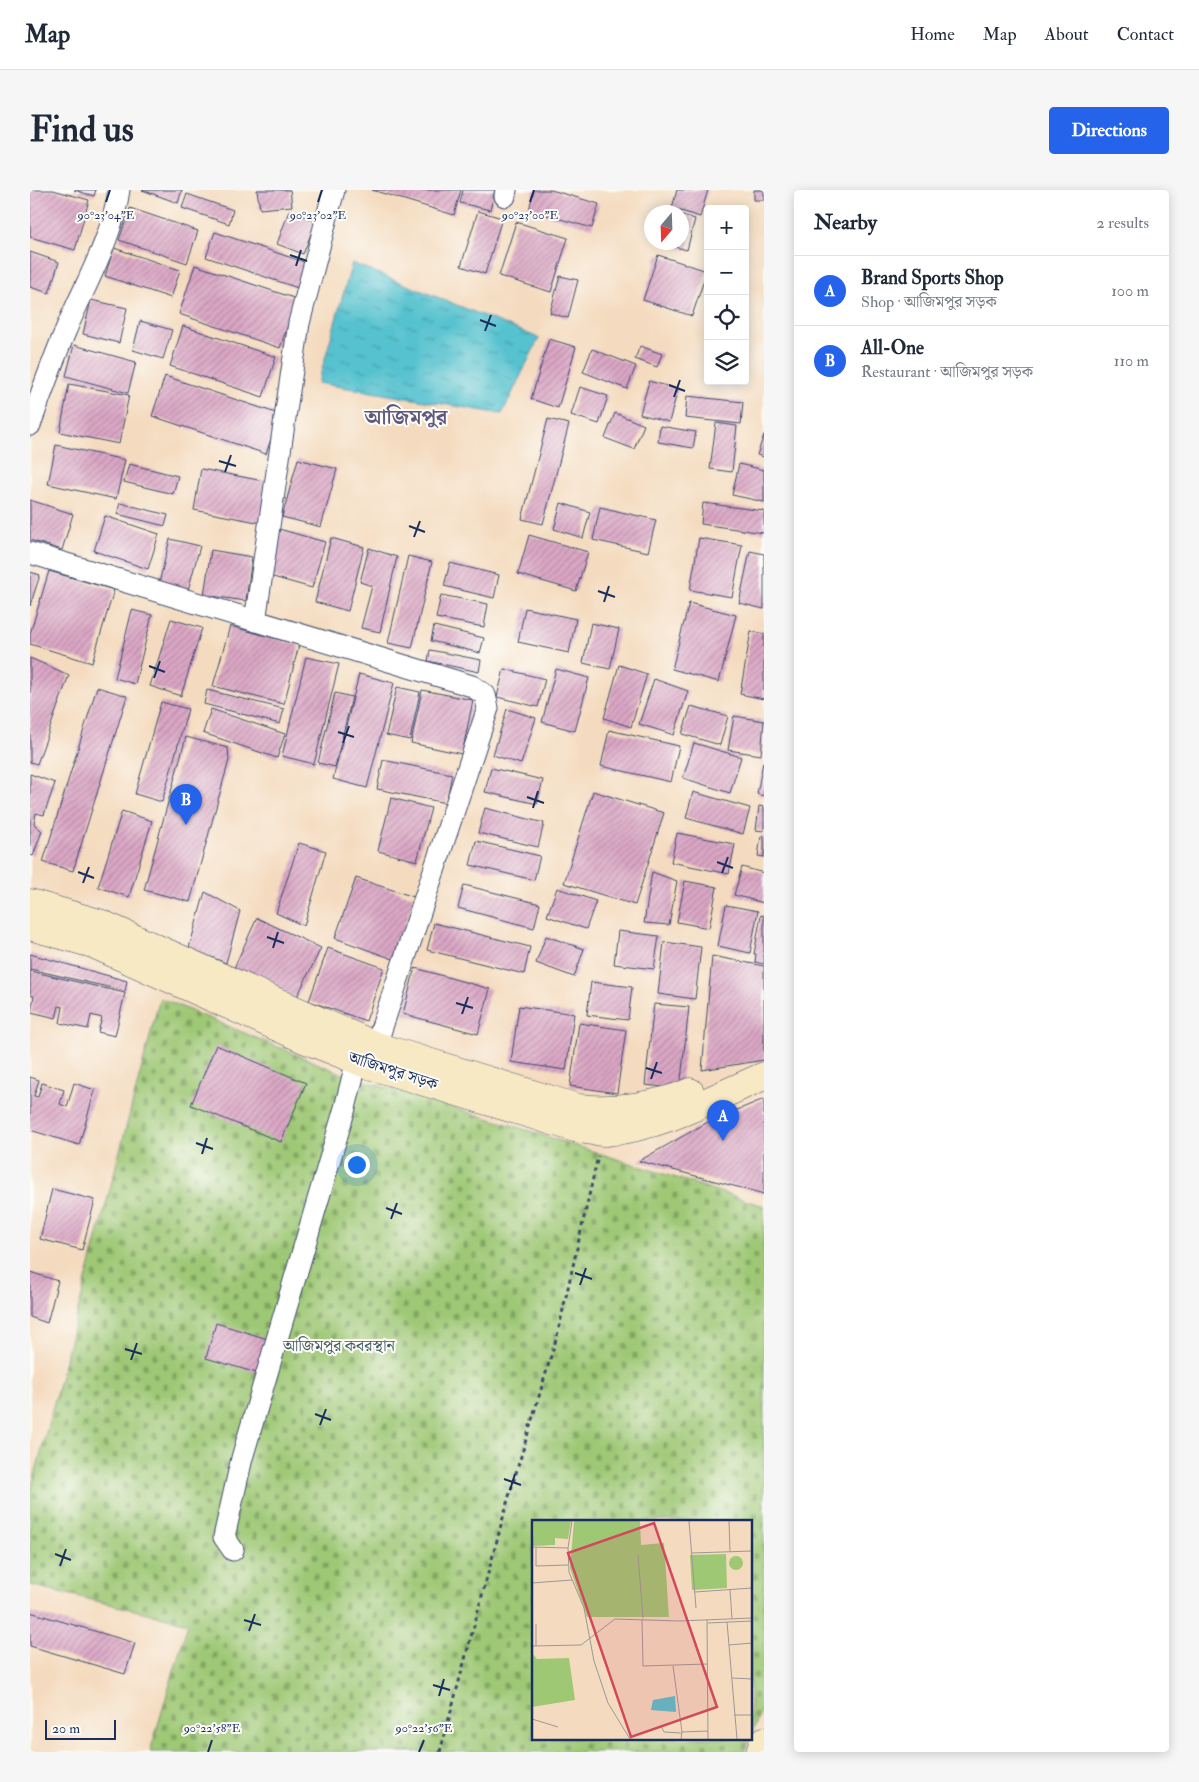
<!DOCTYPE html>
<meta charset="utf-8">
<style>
body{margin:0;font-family:"IM FELL Double Pica","Noto Serif Bengali",serif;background:#f6f6f7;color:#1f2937}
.controls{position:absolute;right:15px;top:15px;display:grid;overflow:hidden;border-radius:5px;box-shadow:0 2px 12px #0003}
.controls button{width:45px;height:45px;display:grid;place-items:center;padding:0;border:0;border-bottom:1px solid #e0e1e3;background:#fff;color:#1f2937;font:25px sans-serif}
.compass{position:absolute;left:614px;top:15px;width:45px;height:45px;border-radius:50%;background:#fff;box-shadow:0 2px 12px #0003;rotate:199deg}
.scale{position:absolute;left:15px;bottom:12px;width:71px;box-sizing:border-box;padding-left:5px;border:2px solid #1b2f5e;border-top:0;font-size:14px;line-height:18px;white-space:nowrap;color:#1b2f5e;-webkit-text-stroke:4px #fdfcf7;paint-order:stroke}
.you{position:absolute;left:326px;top:974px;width:18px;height:18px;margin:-12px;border:4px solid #fff;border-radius:50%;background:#1a73e8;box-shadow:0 0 0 8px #1a73e833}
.badge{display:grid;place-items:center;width:32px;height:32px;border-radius:50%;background:#2563eb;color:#fff;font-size:16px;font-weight:700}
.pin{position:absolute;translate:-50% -41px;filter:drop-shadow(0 1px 2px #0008)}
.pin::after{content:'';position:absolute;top:26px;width:18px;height:15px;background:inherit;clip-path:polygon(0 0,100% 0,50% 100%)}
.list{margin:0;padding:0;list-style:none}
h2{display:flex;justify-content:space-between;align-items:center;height:65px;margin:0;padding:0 20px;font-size:21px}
h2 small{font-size:16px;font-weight:400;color:#747a83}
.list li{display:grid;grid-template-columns:32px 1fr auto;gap:15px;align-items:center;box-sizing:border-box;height:70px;padding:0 20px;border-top:1px solid #e0e1e3}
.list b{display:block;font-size:19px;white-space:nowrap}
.list p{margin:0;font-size:16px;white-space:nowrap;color:#747a83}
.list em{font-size:16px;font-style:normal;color:#747a83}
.icon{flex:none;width:28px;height:28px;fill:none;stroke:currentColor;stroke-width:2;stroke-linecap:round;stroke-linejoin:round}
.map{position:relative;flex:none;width:734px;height:1562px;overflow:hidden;border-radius:5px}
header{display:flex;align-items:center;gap:30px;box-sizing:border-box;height:70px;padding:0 25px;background:#fff;border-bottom:1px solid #e0e1e3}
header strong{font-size:24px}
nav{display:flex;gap:28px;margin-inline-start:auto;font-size:18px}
.intro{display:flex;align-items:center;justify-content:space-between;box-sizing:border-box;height:120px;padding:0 30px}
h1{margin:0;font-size:35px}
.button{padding:12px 22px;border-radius:5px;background:#2563eb;color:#fff;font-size:18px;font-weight:700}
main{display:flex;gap:30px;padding:0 30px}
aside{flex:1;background:#fff;border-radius:5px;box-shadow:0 2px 12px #0003}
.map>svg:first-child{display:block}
.cemetery{fill:url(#cemetery-stones);stroke:#5c7c69}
.water{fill:url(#water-ripples);stroke:#387896}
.building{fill:url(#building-hatch)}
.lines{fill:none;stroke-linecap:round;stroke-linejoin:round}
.street-casing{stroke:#3c496d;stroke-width:23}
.secondary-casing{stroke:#3c496d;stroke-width:29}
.path{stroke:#3c496d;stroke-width:3;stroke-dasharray:4 4;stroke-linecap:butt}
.street{stroke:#fff;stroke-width:21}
.secondary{stroke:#f7e9c3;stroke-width:28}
.ticks{fill:none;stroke:#1b2f5e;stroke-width:2}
.labels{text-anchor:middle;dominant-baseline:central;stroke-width:4;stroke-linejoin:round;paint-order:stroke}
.street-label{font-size:16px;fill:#1b2f5e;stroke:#fdfcf7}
.park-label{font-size:16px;fill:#425d65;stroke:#fdfcf7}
.district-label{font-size:21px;font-weight:bold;fill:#5e5982;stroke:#fdfcf7}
.inset-road{fill:none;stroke:#9d9698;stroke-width:1}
.view{fill:#d1495b;fill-opacity:0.15;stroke:#d1495b;stroke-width:2.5}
.inset-edge{fill:none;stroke:#1b2f5e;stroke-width:2.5}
.ticks-label{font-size:12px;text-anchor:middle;fill:#1b2f5e;stroke:#fdfcf7;stroke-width:4;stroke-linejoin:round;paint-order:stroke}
</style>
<header>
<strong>Map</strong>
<nav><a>Home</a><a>Map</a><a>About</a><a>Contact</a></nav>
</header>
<div class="intro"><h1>Find us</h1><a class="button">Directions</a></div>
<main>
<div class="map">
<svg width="734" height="1562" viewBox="0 0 734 1562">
<defs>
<pattern id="cemetery-stones" width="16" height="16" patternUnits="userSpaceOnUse" patternTransform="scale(1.25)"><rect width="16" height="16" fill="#9ec874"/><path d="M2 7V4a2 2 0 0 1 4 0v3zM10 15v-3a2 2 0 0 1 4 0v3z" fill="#80a362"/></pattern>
<pattern id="water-ripples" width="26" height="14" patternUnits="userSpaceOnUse" patternTransform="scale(1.25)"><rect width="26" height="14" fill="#56c2cf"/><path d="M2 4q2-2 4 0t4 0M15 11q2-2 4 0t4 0" fill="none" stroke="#469eab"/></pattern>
<pattern id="building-hatch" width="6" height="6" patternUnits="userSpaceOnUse" patternTransform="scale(1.25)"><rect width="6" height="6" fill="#dba7c5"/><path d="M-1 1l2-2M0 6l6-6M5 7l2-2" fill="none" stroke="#b188a3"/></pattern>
</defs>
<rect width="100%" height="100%" fill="#fdfcf7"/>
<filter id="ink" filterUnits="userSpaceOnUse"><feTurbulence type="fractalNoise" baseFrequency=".02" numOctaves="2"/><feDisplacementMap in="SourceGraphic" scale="10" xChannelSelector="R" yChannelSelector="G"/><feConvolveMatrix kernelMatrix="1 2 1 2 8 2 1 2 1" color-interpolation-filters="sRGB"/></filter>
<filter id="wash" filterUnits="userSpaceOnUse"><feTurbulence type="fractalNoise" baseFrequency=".0096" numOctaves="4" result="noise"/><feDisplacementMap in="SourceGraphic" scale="20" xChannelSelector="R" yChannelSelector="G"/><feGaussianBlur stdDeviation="1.12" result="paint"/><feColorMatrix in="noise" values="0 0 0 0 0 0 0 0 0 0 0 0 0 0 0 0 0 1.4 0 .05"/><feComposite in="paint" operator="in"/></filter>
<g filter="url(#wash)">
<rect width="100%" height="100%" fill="#f4dbbf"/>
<path class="cemetery" d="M130 808 318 886 484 936 734 1016V1514L720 1548V1331H503V1548H720L714 1562H120L158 1433 0 1395V1304Z"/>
<path class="water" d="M322 73 509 148 472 224 288 193Z"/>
<g id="blocks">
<path class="building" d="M0 0H23L59 10 45 60 0 47Z
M44 0H66L64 6Z
M112 0H152L148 13Z
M227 0H260L262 16 230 19Z
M342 0H431L424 25Z
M433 0H465L460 20 430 13Z
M504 0H521L569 14 562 38 499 20Z
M647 0H678L670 27 642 18Z
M724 0H734V10H724Z
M157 4 203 20 199 34 152 18Z
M100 18 168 41 157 73 89 50Z
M259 21 286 31 273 64 247 54Z
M448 21 472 28 455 84 431 76Z
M652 25 665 29 657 60 631 53 652 52Z
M486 32 538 48 521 102 469 86Z
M185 42 280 74 271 99 176 67Z
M84 58 150 80 141 108 75 86Z
M0 62 29 72 19 103 0 97Z
M628 65 677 81 662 126 613 110Z
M165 75 267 109 250 158 149 124Z
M530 86 548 90 538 128 520 123Z
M61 110 97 118 89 153 53 144Z
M110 131 142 140 133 169 103 160Z
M153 136 246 167 233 207 140 176Z
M519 149 546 157 528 218 501 209Z
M44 155 106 172 98 203 36 186Z
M610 156 632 164 627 177 605 169Z
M562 159 606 176 597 199 553 182Z
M135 186 249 224 236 264 122 226Z
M619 191 648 199 639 232 610 224Z
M39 194 99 205 89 254 30 242Z
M550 197 578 206 569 234 541 225Z
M657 206 713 212 711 234 655 228Z
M585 223 614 235 604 259 575 248Z
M518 229 539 234 513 334 492 329Z
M686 233 707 236 702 282 680 279Z
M630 236 666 242 663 258 628 252Z
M734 245V267L727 265Z
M26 255 95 270 86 309 18 294Z
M268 269 307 279 291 337 252 327Z
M99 274 148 286 143 304 94 292Z
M709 274 734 280V312L702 305Z
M171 279 244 293 237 334 164 320Z
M0 310 43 324 32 360 0 350Z
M90 313 138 325 135 336 87 324Z
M531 313 560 322 553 348 524 339Z
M673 313 734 321V343L671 334Z
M570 317 626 330 618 362 563 350Z
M75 326 129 344 118 379 64 361Z
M249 339 295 352 282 398 236 385Z
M499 345 558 362 546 401 488 384Z
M301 348 334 357 318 421 285 412Z
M669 348 712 355 702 407 660 400Z
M140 349 170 356 156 408 127 401Z
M339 358 367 367 350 442 331 438 342 396 330 392Z
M181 360 222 367 216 411 174 405Z
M720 361 734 364V419L709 413Z
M378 366 402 372 382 458 358 453Z
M420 373 469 385 464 408 414 396Z
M19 381 84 400 62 473 0 454V444Z
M0 382 10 385 0 416Z
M411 405 458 414 454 437 406 428Z
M659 413 706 425 689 492 642 479Z
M495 418 546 429 539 463 488 452Z
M102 420 122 425 105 494 85 488Z
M141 429 172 438 151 506 120 496Z
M561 433 589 439 580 479 553 473Z
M200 436 269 455 254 514 183 496Z
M404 436 454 448 450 463 401 451Z
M721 441 734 444V509L710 504Z
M400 460 451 470 449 482 398 471Z
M276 467 309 474 284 574 252 566Z
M0 468 39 485 7 574 0 572Z
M589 475 617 484 601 537 574 528Z
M474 479 515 489 508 517 467 507Z
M526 479 559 488 545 541 512 532Z
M329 484 364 493 337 598 303 589Z
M624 489 658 501 644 545 609 534Z
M67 497 97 506 43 681 13 672Z
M367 497 390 502 380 550 356 545Z
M177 500 254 519 250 534 174 514Z
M392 500 443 510 432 564 381 553Z
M305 503 322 507 305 577 288 573Z
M131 512 158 519 132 612 105 604Z
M661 516 698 526 690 555 652 544Z
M181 519 255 544 247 568 173 543Z
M477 519 506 528 491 574 463 565Z
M704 526 734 531 731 565 698 560Z
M579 540 649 556 641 592 571 576Z
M156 547 198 558 199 570 160 712 114 700Z
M664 553 711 567 700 603 653 588Z
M353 570 422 584 416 613 347 599Z
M733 572H734V606L727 604Z
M461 578 513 590 507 614 455 602Z
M0 584 25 593 14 625 6 623 4 634 12 641 3 666 0 665Z
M563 601 634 623 605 715 534 693Z
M663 602 720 618 713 644 656 628Z
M361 608 401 618 387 671 348 661Z
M729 616 734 617V641L726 640Z
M455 618 514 633 508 657 448 643Z
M92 621 122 631 99 707 68 697Z
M647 643 705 654 699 684 641 672Z
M731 646H734V667L728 666Z
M446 651 510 666 504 690 440 675Z
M269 653 296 661 274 736 246 723Z
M712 677 734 683V713L704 705Z
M622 682 647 691 639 735 614 733Z
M326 688 384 707 363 769 305 748Z
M655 691 687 697 679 738 647 732Z
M434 695 510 714 504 738 428 718Z
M527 698 566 711 556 739 517 726Z
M175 702 210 721 196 773 159 758Z
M696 715 728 721 720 763 688 756Z
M731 725 734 726V774L725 772 726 764H724Z
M227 728 291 758 266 809 203 780Z
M404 733 500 757 494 784 397 760Z
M588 741 629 746 624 779 584 774Z
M516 746 554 759 544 787 506 773Z
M634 752 671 757 665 809 628 804Z
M298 758 354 778 336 831 279 811Z
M0 764 97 791 95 801 0 779Z
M682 766 734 776V870L672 880Z
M385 778 460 799 448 844 373 824Z
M0 781 95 803 85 846 68 842 72 828 61 825 58 839 30 833 33 817 29 816 26 828 1 822 4 806 0 805Z
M561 792 602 797 598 830 557 825Z
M624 814 659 817 650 899 615 895Z
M489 816 544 824 536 880 481 872Z
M549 833 596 840 587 903 540 896Z
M186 855 276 893 251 952 161 915Z
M0 887 9 890 4 906 8 907 12 893 34 900 30 914 37 917 44 893 65 900 49 955 0 940Z
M734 909V1004L609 971 678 932Z
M22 999 65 1010 52 1060 10 1049Z
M0 1082 28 1091 17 1133 0 1127Z
M186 1133 241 1150 230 1184 176 1168Z
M0 1422 105 1453 95 1484 0 1456Z"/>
</g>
</g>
<g filter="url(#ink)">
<use href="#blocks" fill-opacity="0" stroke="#3c496d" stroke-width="1"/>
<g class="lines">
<g class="street-casing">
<path id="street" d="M475 6 476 0
M0 235C11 204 22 173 35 142 54 96 82 50 89 0
M0 363 442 496 455 505 458 518 341 870
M225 431 269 133 304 0
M203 1360 194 1347 212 1268 315 918 327 870"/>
</g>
<g class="secondary-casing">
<path id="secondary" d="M0 713 72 734 346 856 548 918C581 922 629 916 660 902
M0 736 63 754 274 849 339 875 545 938C555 940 566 942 576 942 632 937 683 908 734 886
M730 1562 734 1551"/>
</g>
<path class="path" d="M410 1562 477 1313 527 1146 568 966"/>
<use href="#street" class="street"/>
<use href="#secondary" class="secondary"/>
</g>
</g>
<path class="ticks" d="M76 12 80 0M288 12 292 0M500 12 504 0M260 65 277 71M266 76 271 60M450 130 466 136M455 141 461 125M639 195 655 201M644 207 650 190M189 271 206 276M195 282 201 265M379 336 395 342M384 347 390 331M568 401 585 407M574 412 579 396M119 476 135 482M124 488 130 471M308 542 324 547M313 553 319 536M497 607 514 613M503 618 508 601M687 672 703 678M48 682 64 688M692 683 698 667M53 693 59 677M237 747 254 753M243 758 248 742M426 813 443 818M432 824 438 807M616 878 632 883M621 889 627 872M166 953 183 959M172 964 177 948M356 1018 372 1024M361 1029 367 1013M545 1083 562 1089M550 1095 556 1078M95 1159 112 1164M101 1170 107 1153M285 1224 301 1230M290 1235 296 1219M474 1289 491 1295M480 1300 485 1284M25 1364 41 1370M30 1376 36 1359M214 1430 231 1435M219 1441 225 1424M403 1495 420 1500M409 1506 414 1489M178 1562 182 1550M389 1562 394 1550"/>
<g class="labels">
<g class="street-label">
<text transform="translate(363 881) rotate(18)">আজিমপুর সড়ক</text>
</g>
<g class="park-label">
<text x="309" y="1156">আজিমপুর কবরস্থান</text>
</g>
<g class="district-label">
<text x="376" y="227">আজিমপুর</text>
</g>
</g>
<g transform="translate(502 1330)">
<rect width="220" height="220" fill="#f4dbbf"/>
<path d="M2 1H39L36 19 23 18V25L1 26ZM194 34 195 68 160 70 158 35ZM197 43a7 7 0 1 1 14 0a7 7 0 1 1-14 0Z" fill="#9ec874"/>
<path d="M42 1H108L109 25 132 23 137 97H55L38 48ZM0 133 5 139 37 138 43 180 0 187Z" fill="#9ec874"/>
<path d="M143 176 144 192 119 190 121 180Z" fill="#56c2cf"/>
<path class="inset-road" d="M40 1 36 28 37 52 52 88 62 141 76 183 98 219M157 1 164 88M197 1 198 32M0 20 1 1M0 27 36 28M4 27V46L36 45M160 33 220 31M106 35 111 98M0 63 40 60M198 70 200 99M163 72 220 68M110 99 111 146 175 144M175 100 176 219M195 102 205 219M176 103 220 101M4 104V126M197 125 220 123M0 126 49 125 83 99 147 101 220 98M141 146 150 212M200 158 220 159M202 195H220M0 199 26 207M129 206 132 212 149 213M149 219 150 212 176 211"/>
<path class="view" d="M122 3 185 187 99 217 36 33Z"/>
<rect width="220" height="220" class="inset-edge"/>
</g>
<g class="ticks-label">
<text x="76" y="29">90°23'04"E</text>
<text x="288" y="29">90°23'02"E</text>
<text x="500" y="29">90°23'00"E</text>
<text x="182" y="1542">90°22'58"E</text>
<text x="394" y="1542">90°22'56"E</text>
</g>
</svg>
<div class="controls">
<button>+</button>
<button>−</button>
<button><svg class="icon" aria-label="locate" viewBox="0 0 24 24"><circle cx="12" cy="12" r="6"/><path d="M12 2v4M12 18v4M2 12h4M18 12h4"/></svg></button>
<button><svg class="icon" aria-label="layers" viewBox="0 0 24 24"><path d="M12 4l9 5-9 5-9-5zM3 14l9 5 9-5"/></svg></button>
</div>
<svg class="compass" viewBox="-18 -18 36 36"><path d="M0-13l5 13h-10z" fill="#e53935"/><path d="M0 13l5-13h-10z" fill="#747a83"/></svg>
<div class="scale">20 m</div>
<div class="you"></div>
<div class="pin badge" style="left:693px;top:951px">A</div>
<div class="pin badge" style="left:156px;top:635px">B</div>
</div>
<aside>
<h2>Nearby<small>2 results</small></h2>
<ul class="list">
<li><span class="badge">A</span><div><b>Brand Sports Shop</b><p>Shop · আজিমপুর সড়ক</p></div><em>100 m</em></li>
<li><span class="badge">B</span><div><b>All-One</b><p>Restaurant · আজিমপুর সড়ক</p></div><em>110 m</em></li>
</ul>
</aside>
</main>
